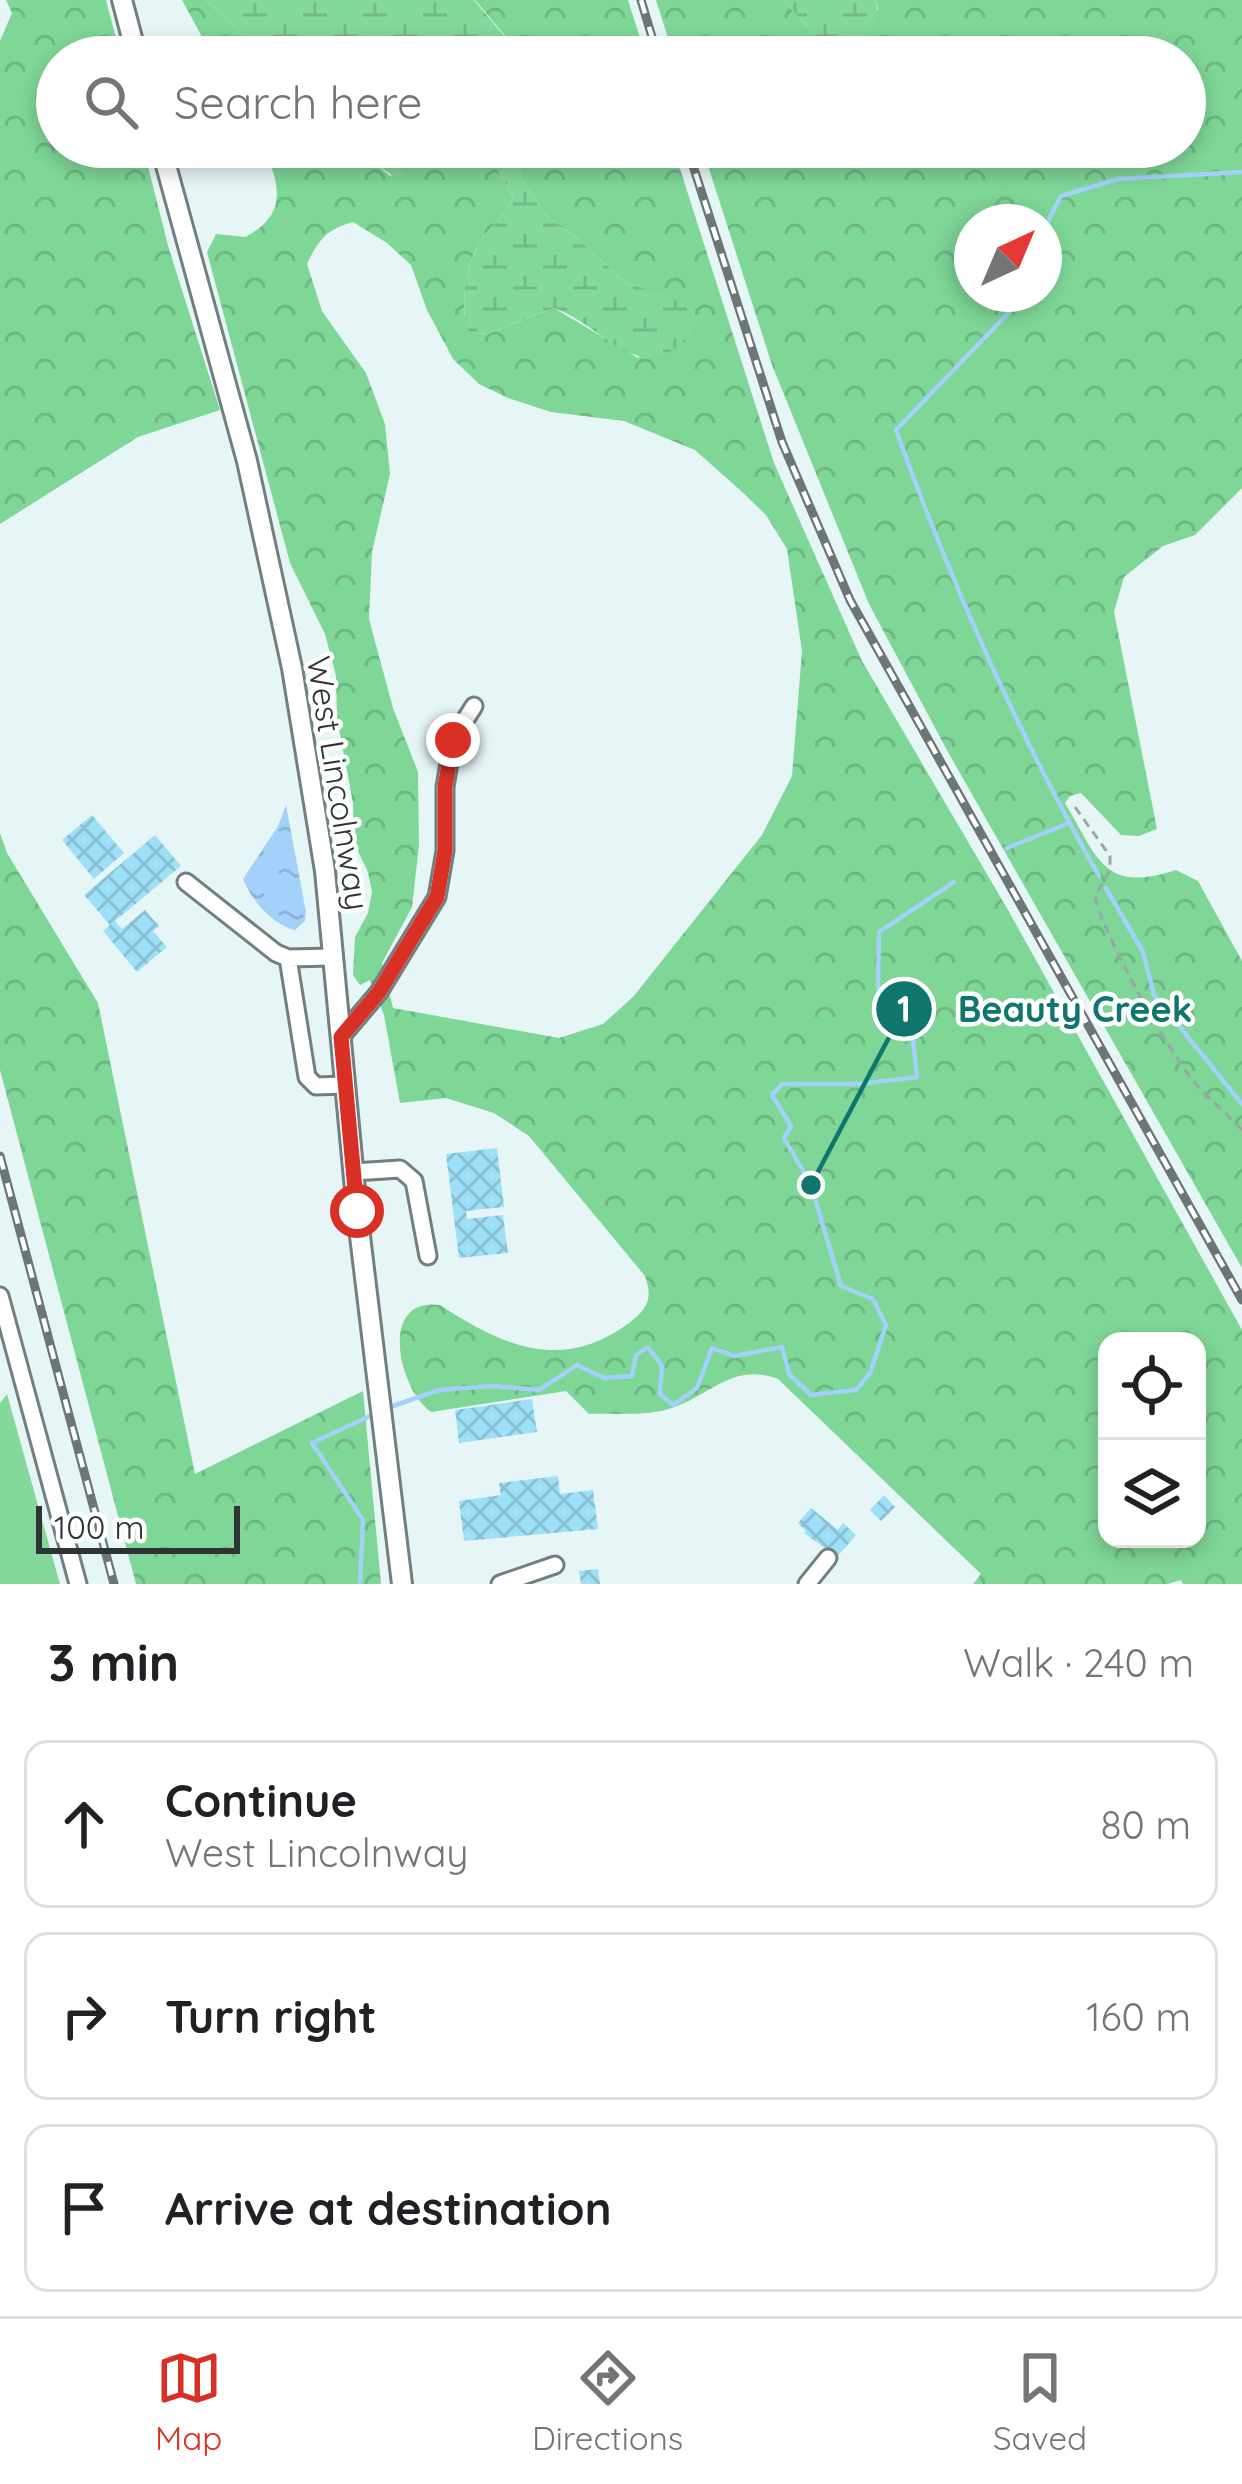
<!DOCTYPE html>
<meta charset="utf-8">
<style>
body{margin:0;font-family:Quicksand,sans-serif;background:#f2f2f2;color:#202124}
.controls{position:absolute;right:36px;bottom:36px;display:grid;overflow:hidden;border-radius:24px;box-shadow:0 6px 18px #0003}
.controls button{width:108px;height:108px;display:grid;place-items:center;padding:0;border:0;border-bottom:3px solid #e0e0e0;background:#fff;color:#202124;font:60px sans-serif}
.compass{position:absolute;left:954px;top:204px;width:108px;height:108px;border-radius:50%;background:#fff;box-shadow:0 6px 18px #0003;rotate:44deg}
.scale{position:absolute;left:36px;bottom:30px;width:204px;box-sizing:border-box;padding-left:12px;border:6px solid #2e3434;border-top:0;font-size:33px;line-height:42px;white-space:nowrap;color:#2e3434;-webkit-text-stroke:9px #fff;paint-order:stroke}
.stop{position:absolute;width:36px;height:36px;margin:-27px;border:9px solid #d93025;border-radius:50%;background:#fff}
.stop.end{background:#d93025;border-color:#fff;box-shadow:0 3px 12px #0008}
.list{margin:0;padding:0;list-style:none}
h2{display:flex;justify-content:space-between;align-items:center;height:156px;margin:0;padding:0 48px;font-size:51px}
h2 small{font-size:39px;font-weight:400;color:#757577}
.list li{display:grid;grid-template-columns:78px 1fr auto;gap:36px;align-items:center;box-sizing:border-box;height:168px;margin:0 24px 24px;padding:0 24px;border:3px solid #e0e0e0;border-radius:24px}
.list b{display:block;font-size:45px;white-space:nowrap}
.list p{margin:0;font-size:39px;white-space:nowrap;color:#757577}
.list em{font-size:39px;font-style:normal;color:#757577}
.icon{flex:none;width:66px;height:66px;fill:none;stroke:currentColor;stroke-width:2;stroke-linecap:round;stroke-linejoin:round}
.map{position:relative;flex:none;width:1242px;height:1584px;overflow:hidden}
.search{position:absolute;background:#fff;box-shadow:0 6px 18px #0003;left:36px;right:36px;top:36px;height:132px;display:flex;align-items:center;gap:30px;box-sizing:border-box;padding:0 42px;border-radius:66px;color:#757577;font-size:45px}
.sheet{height:732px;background:#fff}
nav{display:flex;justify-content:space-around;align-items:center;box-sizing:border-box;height:168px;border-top:3px solid #e0e0e0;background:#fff;font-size:33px;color:#757577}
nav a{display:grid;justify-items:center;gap:6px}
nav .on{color:#d93025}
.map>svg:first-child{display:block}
.green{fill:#85d89c}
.forest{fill:url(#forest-crowns);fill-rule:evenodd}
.wetland{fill:url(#wetland-marsh)}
.water{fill:url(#water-ripples)}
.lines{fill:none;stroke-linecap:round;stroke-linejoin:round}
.stream{stroke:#a3d1f9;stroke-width:4.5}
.building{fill:url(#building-cross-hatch)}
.minor-casing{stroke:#707f7f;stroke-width:21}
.major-casing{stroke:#707f7f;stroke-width:24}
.path{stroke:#9ba7a7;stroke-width:3;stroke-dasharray:9 6;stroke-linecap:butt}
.minor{stroke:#fff;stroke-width:15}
.major{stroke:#fff;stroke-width:18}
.rail-casing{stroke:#6c7676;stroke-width:9}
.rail{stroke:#fff;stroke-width:4.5;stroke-dasharray:14;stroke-linecap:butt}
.route{stroke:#d93025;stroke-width:15}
.labels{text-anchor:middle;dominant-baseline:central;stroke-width:9;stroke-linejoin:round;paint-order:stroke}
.street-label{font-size:33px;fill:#2e3434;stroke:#fff}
.leader{fill:none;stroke:#0f766e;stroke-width:4.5}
.callout-dot{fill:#0f766e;stroke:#fff;stroke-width:4.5}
.mark-label{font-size:36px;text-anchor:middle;font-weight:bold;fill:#fff}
.callout-label{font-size:36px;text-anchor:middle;font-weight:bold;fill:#0f766e;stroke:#fff;stroke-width:9;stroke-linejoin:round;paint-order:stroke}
</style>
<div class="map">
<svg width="1242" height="1584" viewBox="0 0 1242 1584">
<defs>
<pattern id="forest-crowns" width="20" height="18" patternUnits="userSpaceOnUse" patternTransform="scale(3)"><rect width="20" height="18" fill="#7ed697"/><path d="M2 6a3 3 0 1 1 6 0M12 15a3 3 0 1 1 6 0" fill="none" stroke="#6db883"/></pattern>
<pattern id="wetland-marsh" width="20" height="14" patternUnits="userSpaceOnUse" patternTransform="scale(3)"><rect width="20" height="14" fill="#85d89c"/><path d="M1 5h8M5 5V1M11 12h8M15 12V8" fill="none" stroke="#73ba87"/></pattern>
<pattern id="water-ripples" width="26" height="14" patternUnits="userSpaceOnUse" patternTransform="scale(3)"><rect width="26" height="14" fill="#a3d1f9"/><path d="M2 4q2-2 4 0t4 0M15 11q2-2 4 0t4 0" fill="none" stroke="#8db4d6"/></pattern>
<pattern id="building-cross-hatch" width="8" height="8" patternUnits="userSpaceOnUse" patternTransform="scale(3)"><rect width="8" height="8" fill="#9de0f7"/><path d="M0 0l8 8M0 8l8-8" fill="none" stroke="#88c1d4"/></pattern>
</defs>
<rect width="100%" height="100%" fill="#e6f6f7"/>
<path class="green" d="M7 1394 60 1584H0V1403Z"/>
<path class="forest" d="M6 0H106L121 57H57V147H143L169 249 220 410 138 437 0 524V41L12 13Z
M182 0H206L264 57H213Z
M475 0H628L646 57H515L512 44Z
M656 0H783L827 48 844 54 878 9 876 0H1242V488L1195 535 1163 546 1124 577 1114 612 1157 829 1139 836 1121 835 1081 793 1070 796 1065 803C1098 858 1103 894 1176 870L1198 881 1242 961V1268L949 754 869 604 772 365 702 147H1185V57H674ZM972 222H1044V294H972Z
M264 147H351L358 164H376L390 176 434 147H485L513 197C506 217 488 227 478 245 466 265 459 311 469 332L487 334 554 308 638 358 692 307 625 282 575 236 550 220 522 180 516 147H673L774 463 862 661 1008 910 1242 1330V1584H1183L1181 1580 1168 1584H973L981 1574 778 1379C730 1361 707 1400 665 1410 642 1416 613 1413 589 1414L566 1391 431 1412C398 1389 378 1296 440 1305 503 1346 562 1373 629 1323 648 1308 653 1299 645 1276L529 1136 494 1113 446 1098 400 1103 384 1015 370 980 360 985 353 975 355 937 368 913 372 892 368 872 354 843 353 803 337 718 336 676 325 634 290 563 207 252 216 234 245 237C288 215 280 186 264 147ZM353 222 387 243 411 265 427 310 453 359 479 384 508 398 551 412 624 421 695 450 740 490 766 515 787 549 802 651 792 776 762 835 633 997 603 1024 559 1038 393 1008 382 963 412 907 419 845 418 772 393 708 369 619 372 552 390 474 385 424 366 373 322 311 307 264C318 240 327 229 353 222ZM1107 1341H1197V1539H1107Z
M0 833 7 853 98 1003 195 1474 363 1391 381 1584H136L0 1070Z"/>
<path class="wetland" d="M206 0H474L512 45 515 57H264Z
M783 0H876C881 25 865 44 844 54L827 48Z
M351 147H434L422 151 396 178 376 164H358Z
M485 147H516L522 180 550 220 575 236 625 282 692 306 698 321C647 401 609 328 554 308L487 334 469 332C459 311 466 265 478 245 488 227 506 217 513 197Z"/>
<path class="water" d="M286 805 306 912 305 921 295 930C273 925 251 900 243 879L278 826Z"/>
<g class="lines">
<path class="stream" d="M1044 229 1061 196 1118 179 1242 172
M1018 294 1014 307 896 430C951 583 1018 734 1099 876
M1007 848 1069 823
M1106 888 1143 952 1154 995 1242 1104
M393 1406 439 1390 492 1386 539 1390 577 1365 604 1378 632 1376 636 1355 648 1347 662 1366 660 1394 673 1405 697 1388 712 1348 734 1356 782 1347 789 1374 811 1395 856 1390 870 1373 886 1325 873 1299 841 1286 811 1185 784 1138 791 1126 772 1095 782 1084H859L917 1077 910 1011 878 989 879 932 954 882
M360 1584 363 1520 312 1443 370 1416"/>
</g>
<path class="building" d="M92 815 124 853 94 879 62 840Z
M155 835 181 866 115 921 122 929 145 910 159 926 153 931 167 947 137 972 103 931 110 925 84 895Z
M497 1148 504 1207 466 1211 467 1219 503 1215 508 1253 459 1258 446 1154Z
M532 1399 537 1432 459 1443 455 1410Z
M558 1476 560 1494 593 1490 598 1529 464 1541 459 1501 501 1495 499 1483Z
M884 1495 895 1507 881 1521 870 1510Z
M811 1508 838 1530 843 1523 856 1535 837 1557 804 1533 806 1531 798 1523Z
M598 1569 600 1584H581L579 1571Z"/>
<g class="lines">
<g class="minor-casing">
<path id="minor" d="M186 882 276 953 288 958 333 957
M288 958 307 1077 316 1086 345 1085
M341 1037 379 992 437 897 445 851V787L453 739 474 706
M354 1172 400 1169 414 1181 428 1256
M0 1296 78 1584
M500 1584 555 1565
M807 1584 828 1558"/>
</g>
<g class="major-casing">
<path id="major" d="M122 0 137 57
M161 147 247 461 292 668 325 871 357 1211 402 1584"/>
</g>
<path class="path" d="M1075 807 1110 856V870L1095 896C1102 933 1170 1055 1196 1084 1210 1100 1227 1114 1242 1130"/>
<use href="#minor" class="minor"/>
<use href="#major" class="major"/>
<g class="rail-casing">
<path id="rail" d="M641 0 658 57
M687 147 782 442 850 600 1242 1300
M0 1156 114 1584"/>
</g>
<use href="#rail" class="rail"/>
</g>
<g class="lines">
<path class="route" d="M357 1211 341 1037 379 992 437 897 445 851V787L453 740"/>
</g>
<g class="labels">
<g class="street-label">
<text transform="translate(339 783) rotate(81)">West Lincolnway</text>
</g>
</g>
<path class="leader" d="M811 1185L904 1009"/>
<g class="callout-dot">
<circle cx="811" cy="1185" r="12"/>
<circle cx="904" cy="1009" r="30"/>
</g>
<g class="mark-label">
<text x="904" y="1022">1</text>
</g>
<g class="callout-label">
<text x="1075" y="1022">Beauty Creek</text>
</g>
</svg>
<div class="controls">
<button><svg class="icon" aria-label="locate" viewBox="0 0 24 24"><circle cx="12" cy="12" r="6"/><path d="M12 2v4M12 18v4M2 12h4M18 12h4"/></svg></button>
<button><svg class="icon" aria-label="layers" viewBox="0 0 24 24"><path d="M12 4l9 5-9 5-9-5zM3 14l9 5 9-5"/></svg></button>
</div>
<svg class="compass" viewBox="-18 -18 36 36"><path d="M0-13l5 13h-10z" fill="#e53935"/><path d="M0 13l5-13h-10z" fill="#757577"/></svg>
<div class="scale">100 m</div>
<div class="stop" style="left:357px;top:1211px"></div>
<div class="stop end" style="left:453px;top:740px"></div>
<div class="search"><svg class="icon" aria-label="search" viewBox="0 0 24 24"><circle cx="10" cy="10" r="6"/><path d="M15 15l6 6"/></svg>Search here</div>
</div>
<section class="sheet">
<h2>3 min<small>Walk · 240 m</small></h2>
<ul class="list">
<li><svg class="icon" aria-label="ahead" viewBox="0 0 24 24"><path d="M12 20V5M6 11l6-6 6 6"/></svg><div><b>Continue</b><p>West Lincolnway</p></div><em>80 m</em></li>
<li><svg class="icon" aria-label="right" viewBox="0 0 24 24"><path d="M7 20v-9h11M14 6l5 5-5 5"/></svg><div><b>Turn right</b></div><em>160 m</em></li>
<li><svg class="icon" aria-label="arrive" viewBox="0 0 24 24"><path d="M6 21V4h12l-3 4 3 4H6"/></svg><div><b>Arrive at destination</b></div></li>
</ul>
</section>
<nav>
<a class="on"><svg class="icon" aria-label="map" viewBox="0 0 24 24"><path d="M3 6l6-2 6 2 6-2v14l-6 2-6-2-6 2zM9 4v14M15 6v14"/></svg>Map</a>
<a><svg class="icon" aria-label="directions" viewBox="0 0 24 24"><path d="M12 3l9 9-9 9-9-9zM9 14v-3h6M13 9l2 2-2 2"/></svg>Directions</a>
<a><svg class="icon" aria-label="saved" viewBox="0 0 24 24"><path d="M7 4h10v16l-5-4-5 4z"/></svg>Saved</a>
</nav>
